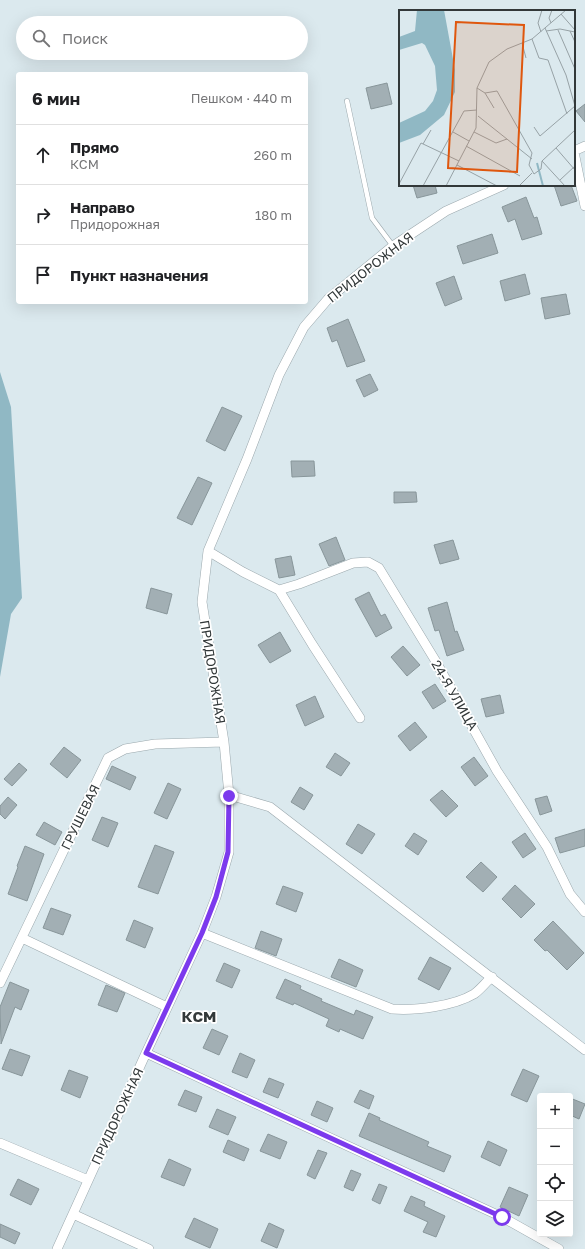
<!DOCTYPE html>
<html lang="ru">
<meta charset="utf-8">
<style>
body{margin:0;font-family:"Golos Text",sans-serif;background:#f2f2f2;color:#202124}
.controls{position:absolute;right:12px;bottom:12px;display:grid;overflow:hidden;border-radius:4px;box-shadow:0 4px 16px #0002}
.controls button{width:36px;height:36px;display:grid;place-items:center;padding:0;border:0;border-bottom:1px solid #e0e0e0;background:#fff;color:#202124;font:20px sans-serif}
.stop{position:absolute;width:12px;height:12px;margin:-9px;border:3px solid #7c3aed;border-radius:50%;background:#fff}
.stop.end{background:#7c3aed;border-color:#fff;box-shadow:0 1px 4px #0008}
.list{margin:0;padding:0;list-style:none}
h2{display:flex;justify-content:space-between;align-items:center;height:52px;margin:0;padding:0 16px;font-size:17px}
h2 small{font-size:13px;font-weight:400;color:#757577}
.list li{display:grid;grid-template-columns:26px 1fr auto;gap:12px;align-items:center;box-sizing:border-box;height:60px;padding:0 16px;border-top:1px solid #e0e0e0}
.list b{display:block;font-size:15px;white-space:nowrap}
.list p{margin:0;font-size:13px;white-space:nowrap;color:#757577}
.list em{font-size:13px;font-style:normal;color:#757577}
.icon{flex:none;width:22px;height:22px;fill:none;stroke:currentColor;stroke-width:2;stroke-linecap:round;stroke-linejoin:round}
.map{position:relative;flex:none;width:585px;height:1249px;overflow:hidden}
.search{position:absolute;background:#fff;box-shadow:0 4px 16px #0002;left:16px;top:16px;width:292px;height:44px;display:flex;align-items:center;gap:10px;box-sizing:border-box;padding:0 14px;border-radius:22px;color:#757577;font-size:15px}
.panel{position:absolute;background:#fff;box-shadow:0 4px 16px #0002;left:16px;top:72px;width:292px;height:232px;border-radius:4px}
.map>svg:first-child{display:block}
.water{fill:#90b8c4}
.building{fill:#a2afb4;stroke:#88969a}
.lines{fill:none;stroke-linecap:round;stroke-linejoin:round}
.service-casing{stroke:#9ba8ad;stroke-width:5.5}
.minor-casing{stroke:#9ba8ad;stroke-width:10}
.service{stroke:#fff;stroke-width:4.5}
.minor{stroke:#fff;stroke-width:9}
.route{stroke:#7c3aed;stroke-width:5}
.labels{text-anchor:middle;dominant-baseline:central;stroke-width:3.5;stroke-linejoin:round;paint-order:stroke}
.street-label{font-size:13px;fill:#323839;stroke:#fff}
.quarter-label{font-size:15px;font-weight:bold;fill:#323839;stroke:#fff}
.inset-river{fill:none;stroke:#90b8c4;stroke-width:2}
.inset-road{fill:none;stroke:#97a2a6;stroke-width:1}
.view{fill:#df570e;fill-opacity:0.15;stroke:#df570e;stroke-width:2}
.inset-edge{fill:none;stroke:#323839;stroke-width:2}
</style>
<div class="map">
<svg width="585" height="1249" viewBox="0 0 585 1249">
<rect width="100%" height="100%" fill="#dbe9ee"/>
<path class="water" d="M0 372 11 407 22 598 11 614 0 677Z"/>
<path class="building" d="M387 83 392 104 371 109 366 88Z
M585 104V122L576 111Z
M413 185H435L437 193 417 198Z
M554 185H571L577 201 561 206Z
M526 197 534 218 537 217 542 234 522 240 515 219 508 222 502 207Z
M492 234 498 253 463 264 457 246Z
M525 274 530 294 505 301 500 281Z
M454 276 462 299 445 306 436 283Z
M566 294 570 314 545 319 541 298Z
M348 319 365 361 347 367 337 340 332 342 327 328Z
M370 374 378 390 364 397 356 380Z
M222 407 242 416 225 451 206 441Z
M291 461H314L315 476 292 477Z
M198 477 212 483 192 525 177 518Z
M394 492H416L417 502 394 503Z
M336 537 345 560 329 566 319 544Z
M453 540 459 559 440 564 434 545Z
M291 556 295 575 279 578 275 559Z
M151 588 172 594 167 614 146 608Z
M369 592 381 616 385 614 392 628 376 637 355 599Z
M447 602 455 632 457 631 464 650 447 656 439 630 435 631 428 608Z
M280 632 291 651 270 663 258 645Z
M403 646 420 665 407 676 391 657Z
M435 684 446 701 433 709 422 692Z
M500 695 504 713 486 717 481 699Z
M315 696 324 717 305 726 296 705Z
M415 722 427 737 410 751 398 736Z
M64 747 81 760 67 778 50 764Z
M335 753 350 763 341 776 326 767Z
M474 757 488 776 475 786 461 767Z
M19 763 27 770 12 786 4 779Z
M112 766 136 777 130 790 106 779Z
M168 783 181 789 167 819 154 813Z
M300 787 313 795 304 810 291 802Z
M442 790 458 806 446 817 430 800Z
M547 796 552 811 540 815 535 799Z
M8 797 17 805 5 819 0 814V806Z
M102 817 118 823 108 847 92 840Z
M44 822 62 832 55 845 36 835Z
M358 824 375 834 362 854 346 844Z
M585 829V846L560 853 555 838Z
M414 833 427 841 418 855 405 846Z
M525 833 536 849 523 858 512 842Z
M155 845 174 852 158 894 138 887Z
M25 846 44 854 27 901 8 894 18 867 17 866Z
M481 862 497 877 483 892 466 877Z
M515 885 535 904 521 918 502 899Z
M283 886 303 893 296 912 276 904Z
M51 908 71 915 63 935 43 928Z
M134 920 153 928 145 948 126 940Z
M553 921 584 953 567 970 547 950 545 951 534 940Z
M261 931 282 939 276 956 255 948Z
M430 957 451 968 439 990 418 979Z
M339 959 363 970 356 987 331 977Z
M224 963 240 970 232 988 216 981Z
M285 979 301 986 300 989 322 999 321 1001 354 1015 356 1010 373 1017 363 1039 340 1029 339 1032 326 1026 329 1019 294 1003 293 1005 276 998Z
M10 982 29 990 21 1010 15 1007 1 1044 0 1007Z
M106 985 125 993 117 1012 98 1005Z
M212 1029 228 1036 219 1055 203 1048Z
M10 1049 30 1056 22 1076 2 1069Z
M240 1053 255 1060 247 1078 232 1072Z
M523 1069 539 1076 527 1102 511 1095Z
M69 1070 88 1077 80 1098 61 1090Z
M269 1078 284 1084 278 1098 263 1092Z
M185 1090 202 1097 196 1112 178 1105Z
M360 1090 374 1096 369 1109 354 1102Z
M570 1098 585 1104 579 1119 570 1115Z
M317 1101 333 1108 327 1122 311 1115Z
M217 1109 236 1117 228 1135 209 1127Z
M369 1113 380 1118 379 1120 429 1142 427 1146 451 1156 444 1172 359 1136Z
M268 1134 287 1142 280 1159 260 1151Z
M228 1140 249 1149 244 1161 223 1152Z
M488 1141 507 1150 500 1166 481 1157Z
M318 1150 327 1153 315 1179 307 1175Z
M169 1159 191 1169 184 1186 161 1177Z
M351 1170 361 1174 353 1191 344 1187Z
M18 1179 39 1189 31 1205 10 1195Z
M379 1184 387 1187 380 1204 372 1200Z
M509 1187 528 1195 519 1216 500 1207Z
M411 1196 425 1202 424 1206 445 1216 436 1237 423 1232 428 1222 404 1211Z
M194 1218 218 1229 210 1248 185 1237Z
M269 1223 284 1230 277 1248 261 1241Z
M0 1224 20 1233 15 1244 0 1237Z"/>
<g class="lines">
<g class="service-casing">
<path id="service" d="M347 101 372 218 393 246"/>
</g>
<g class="minor-casing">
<path id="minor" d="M574 151 585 146
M574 152 585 206
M208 551 243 572 279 590 312 644 360 718
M279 590 299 584 353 563 368 562 379 568 435 660 497 771 547 847 570 894 585 912
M229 795 270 807 585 1050
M202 933 392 1009C415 1011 454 1006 474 994 480 990 486 982 492 977
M22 938 167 1007
M0 983 108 758 125 749 155 744 224 742
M146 1053 502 1217 559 1249
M0 1143 88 1180
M73 1214 149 1249
M57 1249 146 1053 202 933 216 897 229 852V795L224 742 202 602 208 551 247 459 279 375 304 327 328 299 393 246 446 211 504 185"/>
</g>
<use href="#service" class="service"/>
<use href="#minor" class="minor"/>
</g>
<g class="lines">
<path class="route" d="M229 796 228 852 216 897 202 933 146 1053 502 1217"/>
</g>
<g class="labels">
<g class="street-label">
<text transform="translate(370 267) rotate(-38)">ПРИДОРОЖНАЯ</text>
<text transform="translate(213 672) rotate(81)">ПРИДОРОЖНАЯ</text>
<text transform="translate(455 695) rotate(60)">24-Я УЛИЦА</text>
<text transform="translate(80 817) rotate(-64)">ГРУШЕВАЯ</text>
<text transform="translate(117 1116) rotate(-65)">ПРИДОРОЖНАЯ</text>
</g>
<g class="quarter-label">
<text x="199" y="1016">КСМ</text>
</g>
</g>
<g transform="translate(399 10)">
<rect width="176" height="176" fill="#dbe9ee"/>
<path d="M18 0H45L56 60V82L45 105 21 125 0 133V113L26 101 34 91 38 80 36 56 26 35 23 33 0 40V27L16 21Z" fill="#90b8c4"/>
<path class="inset-river" d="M138 153 144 176"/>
<path class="inset-road" d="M162 4 176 20M152 13 150 8 153 0M146 18 167 65 176 96M159 20 176 59M147 21 161 19 176 22M171 21 176 32M142 22 139 13 143 0M133 29 140 48 149 50 168 104M123 33 127 48M78 78 86 83 95 98M86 83 98 81 133 143 130 155 135 164 142 159 143 151M79 106 133 149M135 117 141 126 176 96M54 122 70 131M75 122 97 133 108 129M24 134 32 120M67 136 121 166M157 138 176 160M143 151 176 120M143 151 166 176M58 155 98 176M161 170 176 156M0 174 22 133 60 151M24 176 65 101 78 100M47 176 77 118 78 78 90 52 108 39 133 29 167 0M120 176 133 163"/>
<path class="view" d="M57 12 125 15 118 162 49 158Z"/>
<rect width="176" height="176" class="inset-edge"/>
</g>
</svg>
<div class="controls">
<button>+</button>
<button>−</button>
<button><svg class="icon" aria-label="locate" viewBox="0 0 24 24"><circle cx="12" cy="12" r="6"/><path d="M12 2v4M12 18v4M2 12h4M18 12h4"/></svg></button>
<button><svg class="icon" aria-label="layers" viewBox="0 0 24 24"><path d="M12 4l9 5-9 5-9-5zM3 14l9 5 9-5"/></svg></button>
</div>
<div class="stop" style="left:502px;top:1217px"></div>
<div class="stop end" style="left:229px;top:796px"></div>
<div class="search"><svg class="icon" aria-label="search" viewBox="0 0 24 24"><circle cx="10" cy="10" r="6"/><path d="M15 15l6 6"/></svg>Поиск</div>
<section class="panel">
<h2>6 мин<small>Пешком · 440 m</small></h2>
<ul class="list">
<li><svg class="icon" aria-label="ahead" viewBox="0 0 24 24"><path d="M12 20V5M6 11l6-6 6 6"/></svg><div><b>Прямо</b><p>КСМ</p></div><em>260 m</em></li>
<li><svg class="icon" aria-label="right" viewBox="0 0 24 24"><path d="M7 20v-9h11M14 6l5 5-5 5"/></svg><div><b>Направо</b><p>Придорожная</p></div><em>180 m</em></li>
<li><svg class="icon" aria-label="arrive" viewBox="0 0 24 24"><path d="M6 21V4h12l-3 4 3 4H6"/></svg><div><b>Пункт назначения</b></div></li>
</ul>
</section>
</div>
